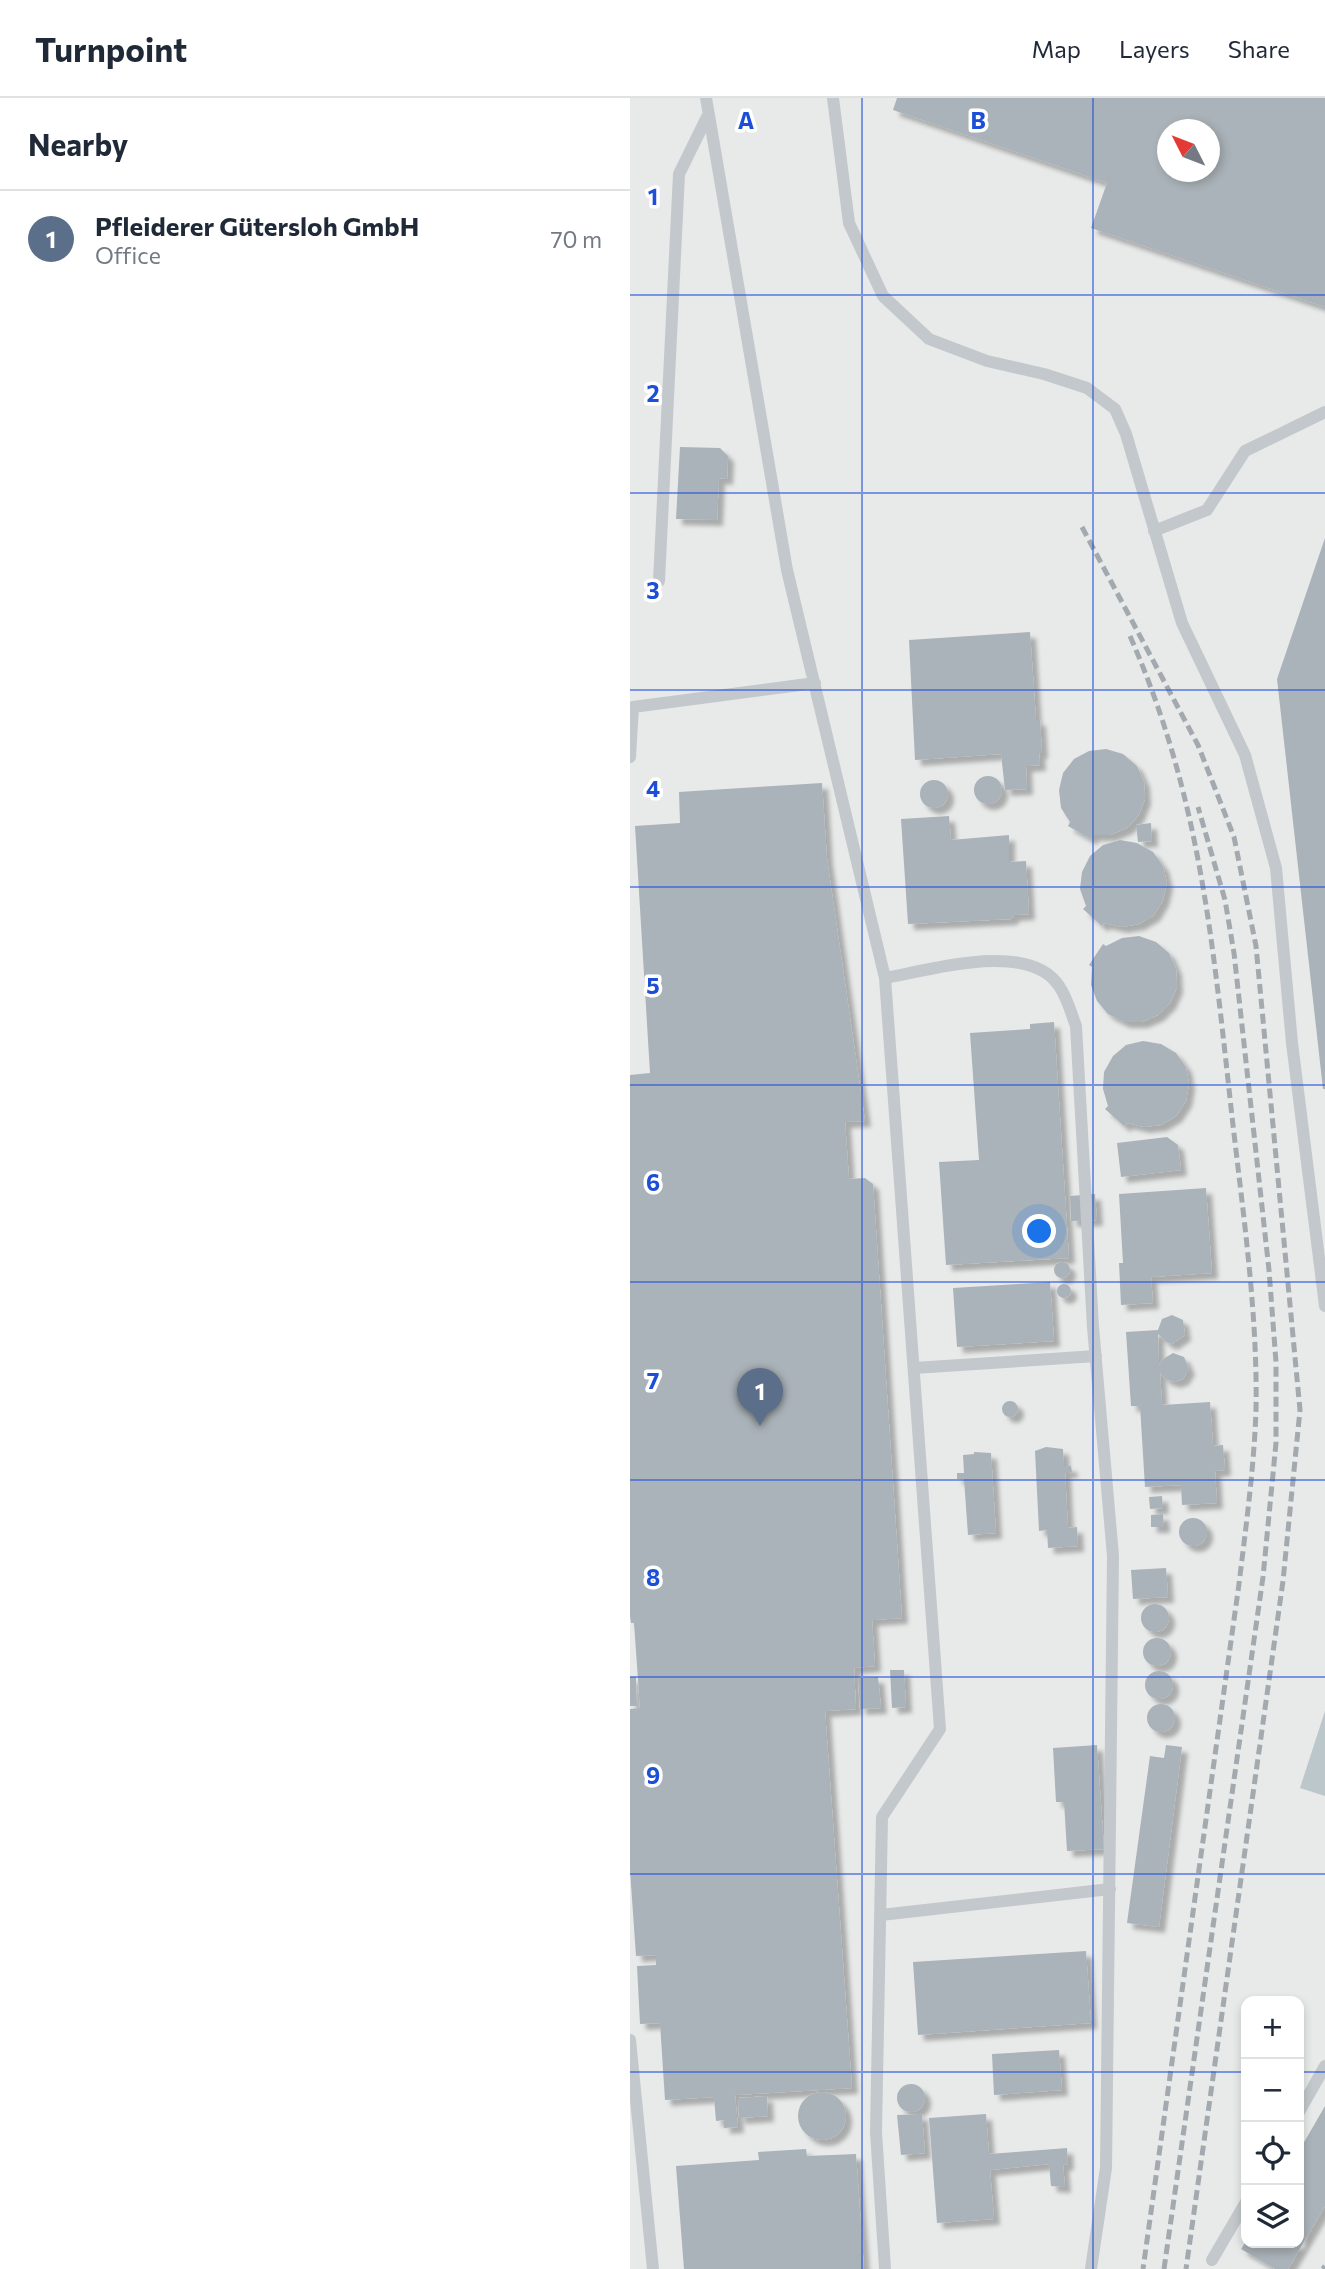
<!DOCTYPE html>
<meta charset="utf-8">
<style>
body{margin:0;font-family:Commissioner,sans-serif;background:#f2f2f3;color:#1f2937}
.controls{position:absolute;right:21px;bottom:21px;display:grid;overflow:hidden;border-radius:14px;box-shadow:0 4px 10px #0003}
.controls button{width:63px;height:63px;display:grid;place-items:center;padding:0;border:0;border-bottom:2px solid #e0e1e3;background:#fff;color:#1f2937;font:35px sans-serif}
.compass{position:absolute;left:527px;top:21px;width:63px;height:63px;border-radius:50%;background:#fff;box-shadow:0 4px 10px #0003;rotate:312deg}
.you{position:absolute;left:410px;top:1134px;width:24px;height:24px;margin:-18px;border:5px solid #fff;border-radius:50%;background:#1a73e8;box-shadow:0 0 0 10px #1a73e833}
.badge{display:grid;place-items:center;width:46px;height:46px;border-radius:50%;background:#e4572e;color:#fff;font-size:23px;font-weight:700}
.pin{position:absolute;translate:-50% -58px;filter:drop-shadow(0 2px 4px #0008)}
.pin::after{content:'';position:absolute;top:37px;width:24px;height:21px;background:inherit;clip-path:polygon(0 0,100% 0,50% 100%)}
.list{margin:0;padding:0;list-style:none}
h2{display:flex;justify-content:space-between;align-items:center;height:91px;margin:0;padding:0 28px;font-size:30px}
h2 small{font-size:23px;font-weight:400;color:#747a83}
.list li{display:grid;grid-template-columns:46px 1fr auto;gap:21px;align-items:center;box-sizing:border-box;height:98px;padding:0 28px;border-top:2px solid #e0e1e3}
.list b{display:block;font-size:26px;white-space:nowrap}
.list p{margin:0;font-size:23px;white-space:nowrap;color:#747a83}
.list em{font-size:23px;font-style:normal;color:#747a83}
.icon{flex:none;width:38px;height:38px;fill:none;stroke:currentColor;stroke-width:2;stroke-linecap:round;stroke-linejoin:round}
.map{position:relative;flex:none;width:695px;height:2171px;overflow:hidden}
header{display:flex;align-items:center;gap:42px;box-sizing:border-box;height:98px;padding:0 35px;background:#fff;border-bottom:2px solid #e0e1e3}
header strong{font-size:33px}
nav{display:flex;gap:38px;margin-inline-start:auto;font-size:24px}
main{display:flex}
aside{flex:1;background:#fff}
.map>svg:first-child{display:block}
.built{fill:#e8e9e9;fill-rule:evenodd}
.water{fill:#bbc7cb}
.building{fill:#aab3b9;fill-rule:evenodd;filter:url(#shadow)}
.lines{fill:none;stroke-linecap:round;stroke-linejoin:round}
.lane{stroke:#c3c8cc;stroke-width:12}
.rail{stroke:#a2aab0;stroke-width:5;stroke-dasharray:10 5;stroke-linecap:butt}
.grid{fill:none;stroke:#1d4ed8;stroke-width:2;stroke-opacity:0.55}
.grid-label{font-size:23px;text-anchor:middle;font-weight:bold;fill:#1d4ed8;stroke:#fff;stroke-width:7;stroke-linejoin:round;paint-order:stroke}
</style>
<header>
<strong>Turnpoint</strong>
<nav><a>Map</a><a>Layers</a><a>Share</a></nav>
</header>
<main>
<aside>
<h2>Nearby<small></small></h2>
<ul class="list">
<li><span class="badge" style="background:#5c6f8a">1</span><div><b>Pfleiderer Gütersloh GmbH</b><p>Office</p></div><em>70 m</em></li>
</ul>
</aside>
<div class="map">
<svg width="695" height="2171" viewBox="0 0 695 2171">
<defs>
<filter id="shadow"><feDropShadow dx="6" dy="6" stdDeviation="2" flood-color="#0004"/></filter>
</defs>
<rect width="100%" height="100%" fill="#fafaf8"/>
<path class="built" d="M0 0H695V2171H0ZM538 32H580V74H538ZM616 1903H669V2145H616Z"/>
<path class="water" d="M695 1613V1698L670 1690Z"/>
<path class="building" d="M267 0H695V209L461 130 477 85 263 12ZM538 32H580V74H538Z
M50 349 90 350 98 358 97 381 89 380 87 422 46 421Z
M695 440V991H693L647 581Z
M400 534 406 622H410L412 655H409L410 667 396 668 397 691 375 692 371 656 285 662 279 542Z
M476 651 493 656 507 668 514 684 515 701 508 718 497 730 480 737H463L461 741 438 728 440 724 431 710 429 692 433 675 444 661 459 653Z
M344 692a14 14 0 1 1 28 0a14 14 0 1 1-28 0Z
M290 696a14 14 0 1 1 28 0a14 14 0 1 1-28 0Z
M192 685 197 761 235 1023 215 1024 219 1081 235 1080 243 1086 272 1520 242 1522 245 1568 224 1570 226 1611 195 1613 222 1990 105 1997 108 2029 94 2030V2022L86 2023 84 1999 35 2002 30 1925 10 1926 7 1868 26 1867V1857L6 1858 0 1772V1611L10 1610 4 1525H1L0 1518V977L20 975 5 728 50 725 49 694Z
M319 718 321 742 379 737V764L396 763 399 816 384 817 381 821 278 826 271 721Z
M521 725 522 743 508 744 506 727Z
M490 742 507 745 523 754 533 768 537 785 533 802 524 817 509 826 492 829 474 825 472 828 453 811 456 808 450 791 452 774 460 758 473 747Z
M509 838 526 844 539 855 546 871 547 889 540 905 528 917 512 924H494L478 916 467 903 461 887 462 869 459 867 473 846 476 848 492 840Z
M424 924 439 1160 316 1167 309 1064 349 1062 340 935 400 931V926Z
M513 943 531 946 546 955 556 969 559 986 556 1003 546 1018 531 1027 514 1029 497 1025 494 1028 475 1011 478 1008 473 991 474 974 483 958 496 947Z
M537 1039 548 1047 551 1072 491 1079 487 1045Z
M576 1090 582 1175 521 1179 523 1205 491 1207 489 1165H493L489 1096Z
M465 1096 467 1122 441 1123 440 1098Z
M424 1172a8 8 0 1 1 16 0a8 8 0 1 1-16 0Z
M420 1184 424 1243 327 1249 323 1190Z
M427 1193a7 7 0 1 1 14 0a7 7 0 1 1-14 0Z
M542 1217 553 1222 555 1237 542 1246 536 1244 528 1236 529 1267 533 1261 543 1255 554 1259 559 1271 553 1281 545 1284 535 1281 530 1274 532 1307 580 1304 583 1348 593 1347 595 1372 585 1373 587 1405 552 1407 551 1387 515 1389 510 1308H501L496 1234 528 1232 532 1221Z
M372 1311a8 8 0 1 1 16 0a8 8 0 1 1-16 0Z
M416 1349 433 1351 434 1368H441L442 1374H435L438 1430 447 1429 448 1448 418 1450 417 1432 409 1433 405 1353Z
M344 1354 361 1355 366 1435 338 1437 334 1381H327V1375H334L333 1357 344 1356Z
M532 1398 533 1410 520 1411 519 1399Z
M533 1416 534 1429H521V1417Z
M549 1434a14 14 0 1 1 28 0a14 14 0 1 1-28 0Z
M536 1470 538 1499 503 1501 501 1472Z
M511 1520a14 14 0 1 1 28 0a14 14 0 1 1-28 0Z
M513 1554a14 14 0 1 1 28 0a14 14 0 1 1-28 0Z
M260 1572H274L276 1609 262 1610Z
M515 1587a14 14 0 1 1 28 0a14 14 0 1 1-28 0Z
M0 1579H6L7 1608H0Z
M248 1579 251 1610 230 1611 228 1580Z
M517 1620a14 14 0 1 1 28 0a14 14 0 1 1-28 0Z
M467 1647 474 1751 437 1753 434 1704H426L423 1650Z
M536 1647 552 1649 529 1829 497 1825 520 1658 534 1660Z
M456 1853 461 1925 288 1937 283 1864Z
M429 1952 432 1992 364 1997 362 1956Z
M267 2000a14 14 0 1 1 28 0a14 14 0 1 1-28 0Z
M168 2018a24 24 0 1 1 48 0a24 24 0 1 1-48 0Z
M137 1998 138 2018 109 2020 108 2000Z
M695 2008V2108L658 2171H645L611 2151 615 2145H669V2053Z
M292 2016 295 2055 271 2057 267 2017Z
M356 2016 359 2056 437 2050 438 2066 433 2067 435 2089 421 2088 419 2066 360 2072 364 2121 307 2125 299 2020Z
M176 2051 177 2058 226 2056 234 2171H54L46 2068 129 2062 128 2054Z"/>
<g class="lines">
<path class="lane" d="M76 0 157 472 255 880 310 1631 252 1719 246 2034 255 2171
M203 0 219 125 253 198 299 241 357 263 414 276 457 290 485 311 496 336 552 525 615 657 646 770 662 945 695 1208
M524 433 577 412 615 353 695 314
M29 483 49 76 77 19
M0 659 3 609 185 585
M255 880C301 872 399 842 429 888 437 899 441 915 446 928L463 1229 483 1458 476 2070 461 2171
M284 1270 466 1258
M251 1817 480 1791
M0 1942 23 2171
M669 2014 695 1968
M582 2162 616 2104"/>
<path class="rail" d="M452 429 568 647 604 739 626 848 670 1312 653 1483 556 2171
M500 538C567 691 581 828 599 991 610 1096 628 1206 626 1312 624 1370 616 1428 609 1486L513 2171
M534 2171 633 1479 646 1345V1264L639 1172 604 855 595 802 568 709
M693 2171 695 2168"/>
</g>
<path class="grid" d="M232 0V2171M463 0V2171M0 197H695M0 395H695M0 592H695M0 789H695M0 987H695M0 1184H695M0 1382H695M0 1579H695M0 1776H695M0 1974H616M669 1974H695"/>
<g class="grid-label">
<text x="116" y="31">A</text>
<text x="348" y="31">B</text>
<text x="23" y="107">1</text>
<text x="23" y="304">2</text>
<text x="23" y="501">3</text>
<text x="23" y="699">4</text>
<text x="23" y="896">5</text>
<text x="23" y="1093">6</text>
<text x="23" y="1291">7</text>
<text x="23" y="1488">8</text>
<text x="23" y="1686">9</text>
</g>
</svg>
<div class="controls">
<button>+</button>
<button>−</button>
<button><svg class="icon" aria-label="locate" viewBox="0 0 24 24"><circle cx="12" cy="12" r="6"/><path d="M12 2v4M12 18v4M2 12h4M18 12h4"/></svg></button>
<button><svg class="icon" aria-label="layers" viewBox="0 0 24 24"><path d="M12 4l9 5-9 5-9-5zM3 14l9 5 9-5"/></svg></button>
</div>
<svg class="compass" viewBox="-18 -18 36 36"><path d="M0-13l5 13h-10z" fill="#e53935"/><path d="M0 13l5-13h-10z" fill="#747a83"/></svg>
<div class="you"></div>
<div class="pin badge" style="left:130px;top:1328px;background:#5c6f8a">1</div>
</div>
</main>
